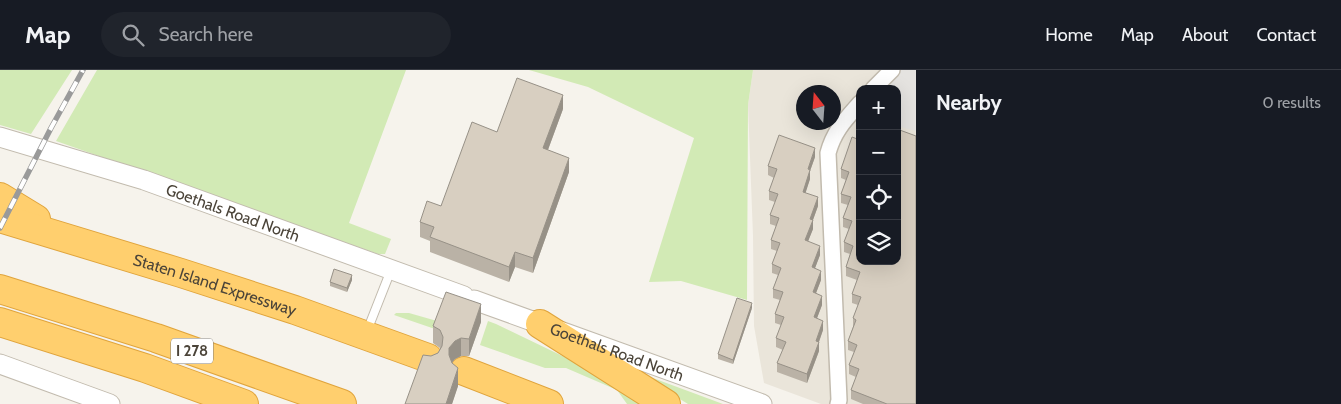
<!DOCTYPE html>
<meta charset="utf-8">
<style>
body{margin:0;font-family:Cabin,sans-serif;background:#20242c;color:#f1f3f6}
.controls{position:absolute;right:15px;top:15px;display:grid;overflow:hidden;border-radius:10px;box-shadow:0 5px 20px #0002}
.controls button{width:45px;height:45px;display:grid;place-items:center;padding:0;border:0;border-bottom:1px solid #363941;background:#171b24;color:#f1f3f6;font:25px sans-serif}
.compass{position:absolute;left:796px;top:15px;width:45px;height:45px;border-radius:50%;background:#171b24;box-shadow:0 5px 20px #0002;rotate:343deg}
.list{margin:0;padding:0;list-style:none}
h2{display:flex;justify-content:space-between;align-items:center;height:65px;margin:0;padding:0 20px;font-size:21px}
h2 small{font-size:16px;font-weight:400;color:#9ea1a6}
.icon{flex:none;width:28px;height:28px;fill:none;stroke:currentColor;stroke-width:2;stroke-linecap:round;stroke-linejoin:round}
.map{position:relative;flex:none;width:916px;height:334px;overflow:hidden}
header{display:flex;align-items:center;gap:30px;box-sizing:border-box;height:70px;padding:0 25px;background:#171b24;border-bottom:1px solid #363941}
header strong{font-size:24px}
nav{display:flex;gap:28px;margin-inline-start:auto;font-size:18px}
.search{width:350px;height:45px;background:#20242c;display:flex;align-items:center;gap:12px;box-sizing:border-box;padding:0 18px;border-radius:28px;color:#9ea1a6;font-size:19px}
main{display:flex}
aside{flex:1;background:#171b24}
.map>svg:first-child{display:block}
.residential{fill:#eae5da;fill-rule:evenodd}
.green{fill:#d2eab5}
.parking{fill:#e5e3e0}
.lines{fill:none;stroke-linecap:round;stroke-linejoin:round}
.service-casing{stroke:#c2bbae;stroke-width:10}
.minor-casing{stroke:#c2bbae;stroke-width:18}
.tertiary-casing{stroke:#c2bbae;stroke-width:21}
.motorway-casing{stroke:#e0a43c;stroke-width:30}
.service{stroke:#fff;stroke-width:8}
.minor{stroke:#fff;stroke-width:15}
.tertiary{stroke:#fff;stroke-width:19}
.motorway{stroke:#ffcf6e;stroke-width:28}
.rail-casing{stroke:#9a9a9a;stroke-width:5.5}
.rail{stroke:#fff;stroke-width:4;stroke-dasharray:11;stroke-linecap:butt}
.wall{fill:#bab2a6}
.shaded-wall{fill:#979187}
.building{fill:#d8cfc1;stroke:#979187}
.labels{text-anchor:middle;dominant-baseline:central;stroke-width:5;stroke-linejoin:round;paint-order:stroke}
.shield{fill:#fff;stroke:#817c74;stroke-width:1}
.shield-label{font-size:15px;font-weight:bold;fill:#4b4439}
.street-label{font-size:16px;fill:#4b4439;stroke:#fff}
</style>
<header>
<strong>Map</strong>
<div class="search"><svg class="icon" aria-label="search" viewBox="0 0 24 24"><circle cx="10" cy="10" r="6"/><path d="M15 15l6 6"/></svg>Search here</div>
<nav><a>Home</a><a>Map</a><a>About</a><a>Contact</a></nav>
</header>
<main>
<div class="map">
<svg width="916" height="334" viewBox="0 0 916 334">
<rect width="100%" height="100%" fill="#f6f3ec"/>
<path class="residential" d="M753 0H916V334H821L764 313 754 256 753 166 748 35ZM860 19H897V191H860ZM804 22H834V52H804Z"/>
<path class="green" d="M0 0H72L31 64 0 55Z
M97 0H406L349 153 391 169 385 184H378L56 71Z
M529 0H753L748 35 747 230 681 211 649 212 694 68 588 17Z
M396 243H409L437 251 435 259 394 245Z
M488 251 496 254 606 307 650 334H627L617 320 566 298H545L480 275Z
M634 301 723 334H688Z"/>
<path class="parking" d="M899 0H916V61L897 56V19H880Z"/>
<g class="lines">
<g class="service-casing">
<path id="service" d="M367 261 391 200"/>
</g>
<g class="minor-casing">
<path id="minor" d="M873 19 892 0
M838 334 839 330 828 83C834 61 845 50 860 33"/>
</g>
<g class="tertiary-casing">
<g id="tertiary">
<path id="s1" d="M0 67 144 110 464 226"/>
<path id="s2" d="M474 230 762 334"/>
<path d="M0 294 110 334"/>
</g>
</g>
<g class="motorway-casing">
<g id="motorway">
<path d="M0 127 36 149"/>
<path id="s3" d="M0 148 181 203 295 240 428 288"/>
<path d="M0 219 156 268 342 334"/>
<path d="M0 252 145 298 244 334"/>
<path d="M540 254 666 334"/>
<path d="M464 301 549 334"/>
</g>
</g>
<use href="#service" class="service"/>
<use href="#minor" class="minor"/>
<use href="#tertiary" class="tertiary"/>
<use href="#motorway" class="motorway"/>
<g class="rail-casing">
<path id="rail" d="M0 158 51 58 83 0"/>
</g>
<use href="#rail" class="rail"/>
</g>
<path class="wall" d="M563 39 548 80 569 102 533 203 515 197 509 212 430 182V171L420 167V152Z
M860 70 916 334H863L851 329V320L856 307 849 304V295L854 282 848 280V271L853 257V248L858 235 852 233V224L857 210 846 206V197L850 184 844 182V172L849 159 843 157V148L848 135 841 133V124L846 110 841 108V99Z
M815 87 810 101V109L805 123 818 136 813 150V159L808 171 820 185 815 198 821 210 816 223 822 235 817 248 823 260 819 272V281L807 313 777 302V293L783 280 776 277V268L781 255 775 253V244L780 230 773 228V219L778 205 772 203V194L777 181 771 179V170L776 156 770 154V145L775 132 769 130V121L774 108 768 105V96Z
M352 210 347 222 330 216V212Z
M752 238 733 294 718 289V284Z
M481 252 469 286H461L455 289 452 293 458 316 452 334H405L431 286 438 283 440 279V278L433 273V256Z"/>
<path class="shaded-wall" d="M563 25V39L543 93V78Z
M815 78V87L810 101V109L803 131V122L808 99Z
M569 88V102L533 203V188Z
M818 127V136L810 158V149Z
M813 150V159L805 179V170Z
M820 176V185L812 206V197Z
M515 182V197L509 212V197Z
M821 201V210L813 231V222Z
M352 205V210L347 222V218Z
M822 226V235L814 256V247Z
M752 233V238L733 294V290Z
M481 234V252L469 286V269Z
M823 251V260L816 280V271Z
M461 268V286L455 289 449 296V278L455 271Z
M819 272V281L807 313V304Z
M458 298V316L452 334H446Z"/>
<path class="building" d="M517 8 563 25 543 78 569 88 533 188 515 182 509 197 430 167 434 157 420 152 427 131 441 136 472 52 497 62Z
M897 59 916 66V334H887L851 320 859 299 849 295 857 275 848 271 856 250 853 248 861 227 852 224 860 202 846 197 853 176 844 172 852 151 843 148 851 127 841 124 849 102 841 99 852 67 860 70V191H897Z
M779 65 815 78 808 99 810 100 803 122 818 127 810 149 813 150 805 170 820 176 812 197 821 201 813 222 822 226 814 247 823 251 816 271 819 272 807 304 777 293 786 272 776 268 784 247 775 244 783 222 773 219 781 198 772 194 780 173 771 170 779 148 770 145 778 124 769 121 777 99 768 96Z
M334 199 352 205 347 218 330 212Z
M446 222 481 234 469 269 461 268 455 271 449 278V285L452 293 458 298 446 334H405L423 285 431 286 438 283 442 276 443 267 440 260 433 256Z
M737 228 752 233 733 290 718 284Z"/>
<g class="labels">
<rect class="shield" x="171" y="268.5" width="42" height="25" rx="4"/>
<g class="shield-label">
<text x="192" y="281">I 278</text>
</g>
<g class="street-label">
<text stroke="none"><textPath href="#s1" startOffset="245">Goethals Road North</textPath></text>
<text stroke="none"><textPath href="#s3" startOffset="225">Staten Island Expressway</textPath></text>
<text stroke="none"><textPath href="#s2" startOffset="152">Goethals Road North</textPath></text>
</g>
</g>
</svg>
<div class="controls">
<button>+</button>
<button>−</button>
<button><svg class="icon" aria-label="locate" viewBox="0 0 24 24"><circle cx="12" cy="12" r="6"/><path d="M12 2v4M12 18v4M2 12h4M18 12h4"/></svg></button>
<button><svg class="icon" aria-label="layers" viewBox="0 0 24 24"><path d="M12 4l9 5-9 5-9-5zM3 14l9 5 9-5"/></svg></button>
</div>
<svg class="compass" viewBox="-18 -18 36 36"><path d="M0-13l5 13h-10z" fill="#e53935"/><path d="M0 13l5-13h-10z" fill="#9ea1a6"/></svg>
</div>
<aside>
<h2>Nearby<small>0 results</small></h2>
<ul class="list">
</ul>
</aside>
</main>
